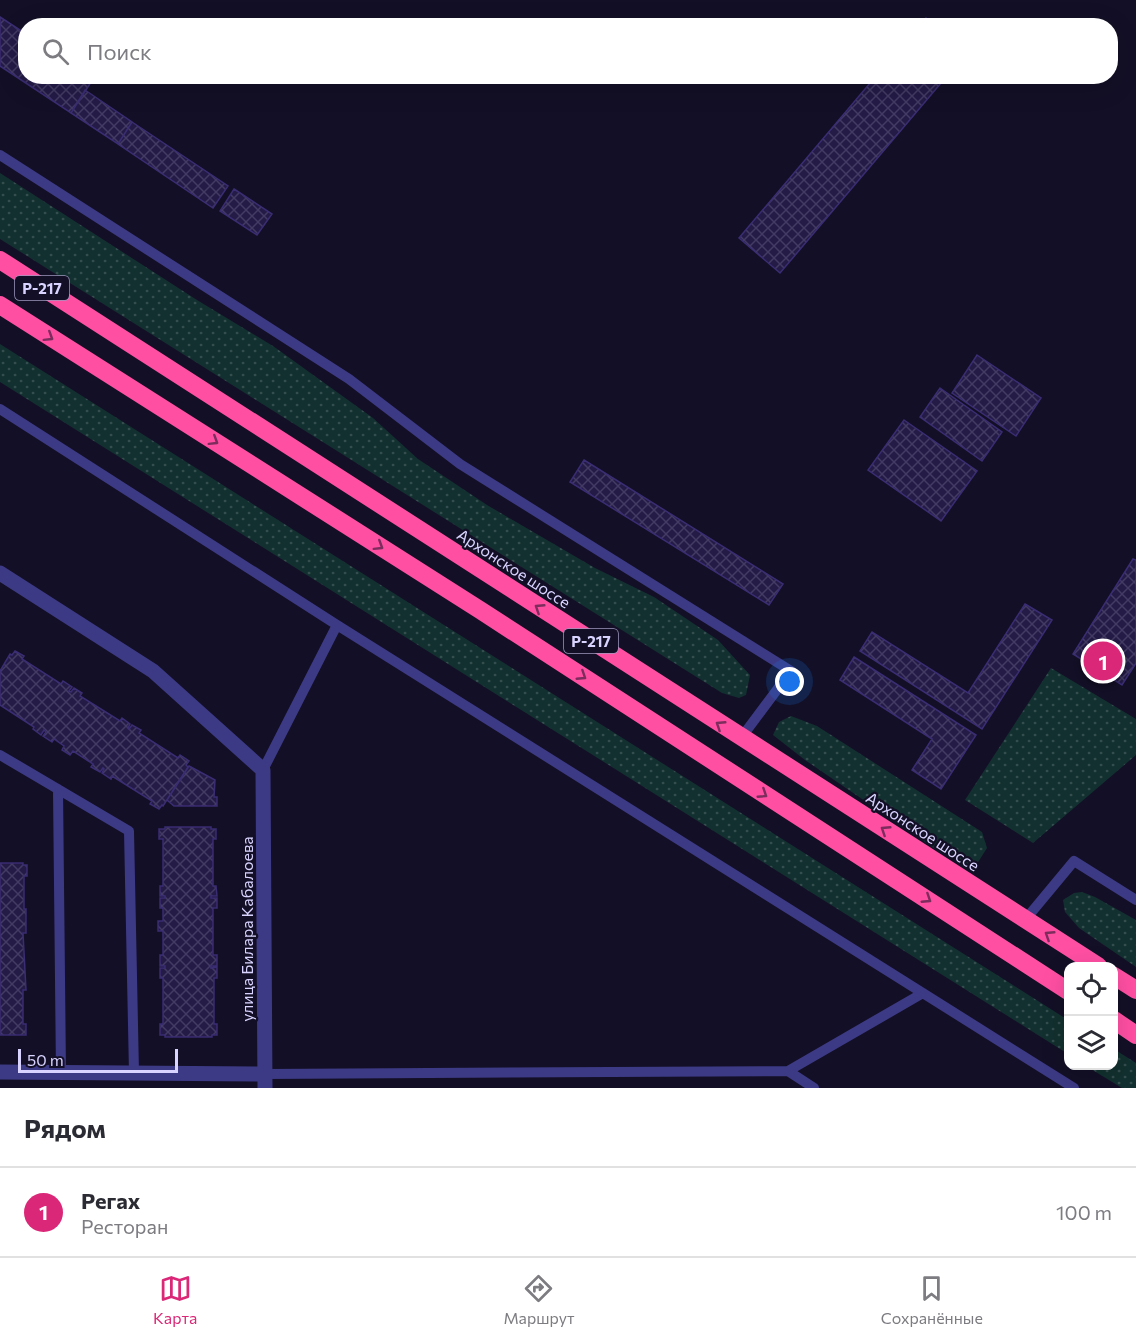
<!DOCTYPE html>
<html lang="ru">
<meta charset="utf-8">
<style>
body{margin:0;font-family:Commissioner,sans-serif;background:#f2f2f3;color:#2b2b33}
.controls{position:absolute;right:18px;bottom:18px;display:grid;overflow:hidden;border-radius:12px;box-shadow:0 6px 24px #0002}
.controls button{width:54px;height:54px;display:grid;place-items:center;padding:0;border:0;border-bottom:2px solid #e1e1e2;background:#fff;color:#2b2b33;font:30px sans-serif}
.scale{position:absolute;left:18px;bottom:15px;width:160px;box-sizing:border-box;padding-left:6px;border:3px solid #d9d4ff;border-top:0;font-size:16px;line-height:21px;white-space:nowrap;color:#d9d4ff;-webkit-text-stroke:4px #130f26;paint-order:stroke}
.you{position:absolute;left:790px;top:682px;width:21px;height:21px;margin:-15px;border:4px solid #fff;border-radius:50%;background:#1a73e8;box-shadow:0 0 0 9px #1a73e833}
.badge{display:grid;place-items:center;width:39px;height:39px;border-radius:50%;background:#db2777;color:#fff;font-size:20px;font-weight:700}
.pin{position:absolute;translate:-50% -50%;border:3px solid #fff;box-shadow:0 2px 6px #0006}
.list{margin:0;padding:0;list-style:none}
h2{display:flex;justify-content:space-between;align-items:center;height:78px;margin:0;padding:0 24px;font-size:26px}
h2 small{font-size:20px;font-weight:400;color:#7c7c81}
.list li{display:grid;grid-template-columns:39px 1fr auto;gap:18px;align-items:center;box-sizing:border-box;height:90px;padding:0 24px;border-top:2px solid #e1e1e2}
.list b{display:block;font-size:22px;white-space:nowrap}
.list p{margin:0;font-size:20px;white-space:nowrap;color:#7c7c81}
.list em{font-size:20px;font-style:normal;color:#7c7c81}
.icon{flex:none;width:33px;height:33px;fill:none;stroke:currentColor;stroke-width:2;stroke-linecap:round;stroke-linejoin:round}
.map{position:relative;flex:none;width:1136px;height:1088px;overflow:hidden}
.search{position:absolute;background:#fff;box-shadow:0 6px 24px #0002;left:18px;right:18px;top:18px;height:66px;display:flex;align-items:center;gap:15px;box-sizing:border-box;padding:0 21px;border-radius:24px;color:#7c7c81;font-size:22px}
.sheet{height:168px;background:#fff}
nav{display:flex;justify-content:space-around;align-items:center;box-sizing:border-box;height:84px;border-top:2px solid #e1e1e2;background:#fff;font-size:16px;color:#7c7c81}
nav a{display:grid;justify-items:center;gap:3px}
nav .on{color:#db2777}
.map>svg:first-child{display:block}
.grass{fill:url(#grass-dots)}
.building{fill:url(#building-cross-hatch);stroke:#3b2d73;stroke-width:1.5}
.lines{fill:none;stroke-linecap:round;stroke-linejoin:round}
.lane{stroke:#3d3a85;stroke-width:10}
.street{stroke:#3d3a85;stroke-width:15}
.highway{stroke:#ff4fa3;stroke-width:18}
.oneway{stroke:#7d2c5e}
.labels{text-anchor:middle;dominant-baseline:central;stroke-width:4.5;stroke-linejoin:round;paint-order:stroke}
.shield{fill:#130f26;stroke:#9e99be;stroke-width:1.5}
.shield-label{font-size:15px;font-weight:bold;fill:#d9d4ff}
.street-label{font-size:16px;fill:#d9d4ff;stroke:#130f26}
</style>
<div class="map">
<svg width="1136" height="1088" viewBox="0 0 1136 1088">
<defs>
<pattern id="grass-dots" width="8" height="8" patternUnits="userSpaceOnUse" patternTransform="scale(1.5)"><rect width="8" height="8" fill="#12302f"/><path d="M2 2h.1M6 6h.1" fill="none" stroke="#344d4e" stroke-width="1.8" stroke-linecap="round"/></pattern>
<pattern id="building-cross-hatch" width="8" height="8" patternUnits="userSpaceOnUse" patternTransform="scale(1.5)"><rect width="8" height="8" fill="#241b47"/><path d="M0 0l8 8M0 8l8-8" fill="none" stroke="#433b63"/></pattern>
</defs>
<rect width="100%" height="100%" fill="#130f26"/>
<path class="grass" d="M0 173 197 300 273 346 373 418 418 459 487 505 595 568 654 597 718 640 750 675 746 695 739 698 722 693 0 239Z
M0 344 1068 1020V1054L0 382Z
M1051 668 1136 719V755L1033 843 965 800Z
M791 716 817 726 982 832 987 848 975 867 941 853 805 760 773 735 779 722Z
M1082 892 1095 897 1136 920V967L1079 928 1065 912 1063 900 1074 893Z
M1114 1049 1136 1063V1088H1122L1086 1066H1114Z"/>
<path class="building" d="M0 17 26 34V76H90L93 79 71 113 0 66Z
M926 18 936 26H919Z
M876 76H947L780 273 739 238Z
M85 90 132 122 118 144 71 113Z
M132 122 228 186 213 208 118 144Z
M234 189 272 214 257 235 220 211Z
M977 355 1041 398 1016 436 952 393Z
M940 388 1002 432 982 461 920 417Z
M904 420 977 471 941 521 868 470Z
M584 460 783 584 769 605 570 482Z
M1133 559 1136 560V663L1122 685 1073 654Z
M1025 604 1052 620 982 729 860 651 872 632 968 693Z
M15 651 24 656 22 659 61 684 63 681 72 687 69 691 71 692 74 688 82 693 80 696 120 721 122 718 130 724 128 728 129 729 132 725 141 730 139 733 178 758 180 755 189 761 186 765 188 767 163 806 162 805 159 809 150 804 152 801 112 776 111 779 102 773 104 769 103 768 100 772 91 767 93 764 73 751 70 755 62 750 64 746 54 739 52 742 43 736 46 732 44 730 41 735 33 729 34 727 0 705V671L10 654 12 655Z
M854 657 976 735 941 789 912 770 932 739 840 680Z
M189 766 215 780 214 797H217V806H174L167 800Z
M165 827H211V829H216V839H213V886H216L217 896H211V898H217V908H213V955H217V966H211V968L217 967V978H214V1024H217V1035H212V1037H165V1035H160V1024H163V978H160V968H165V966H160V955H163V931H158V921H163V908H160V898H165V896H160V886H163V839H159V829H165Z
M0 863H23V865H27V876H24V909H26V933H23L26 990H23V1024H26V1035H0Z"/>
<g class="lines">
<path class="lane" d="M0 155 349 379 460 464 791 671 741 738
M0 409 337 625 1074 1088
M0 755 129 831 134 1073
M263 770 337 625
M58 789 61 1073
M1025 920 1074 861 1136 900
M788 1071 923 993
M265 1074 788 1071 814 1088"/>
<path class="street" d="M0 573 153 671 263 770 265 1088
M0 1072 265 1074"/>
<path class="highway" d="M0 260 1098 966
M0 305 480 610 1068 991
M1114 976 1136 990
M1114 1020 1136 1035"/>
</g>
<defs><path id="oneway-chevron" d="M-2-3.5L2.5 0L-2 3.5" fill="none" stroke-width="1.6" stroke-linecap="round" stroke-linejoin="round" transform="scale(1.5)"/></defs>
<g class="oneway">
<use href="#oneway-chevron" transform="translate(49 337) rotate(32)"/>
<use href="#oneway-chevron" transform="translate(214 441) rotate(32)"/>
<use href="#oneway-chevron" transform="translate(379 546) rotate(32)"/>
<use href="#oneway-chevron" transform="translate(539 608) rotate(-147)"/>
<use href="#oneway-chevron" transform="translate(582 676) rotate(33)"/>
<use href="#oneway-chevron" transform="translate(720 725) rotate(-147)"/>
<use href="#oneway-chevron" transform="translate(763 794) rotate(33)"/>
<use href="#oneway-chevron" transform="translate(885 830) rotate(-147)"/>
<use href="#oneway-chevron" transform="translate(927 899) rotate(33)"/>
<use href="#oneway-chevron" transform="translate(1049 935) rotate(-147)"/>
</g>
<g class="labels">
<g class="shield">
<rect x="15" y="276" width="54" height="24" rx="4.5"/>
<rect x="564" y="629" width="54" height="24" rx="4.5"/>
</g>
<g class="shield-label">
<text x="42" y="288">Р-217</text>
<text x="591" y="641">Р-217</text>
</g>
<g class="street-label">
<text transform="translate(514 568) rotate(33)">Архонское шоссе</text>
<text transform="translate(923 831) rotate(33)">Архонское шоссе</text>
<text transform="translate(246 929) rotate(-90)">улица Билара Кабалоева</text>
</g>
</g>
</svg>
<div class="controls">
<button><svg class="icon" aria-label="locate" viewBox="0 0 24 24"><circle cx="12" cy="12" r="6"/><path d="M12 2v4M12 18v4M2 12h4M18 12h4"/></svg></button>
<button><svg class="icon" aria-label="layers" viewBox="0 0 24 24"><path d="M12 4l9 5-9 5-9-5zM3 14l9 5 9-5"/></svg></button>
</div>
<div class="scale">50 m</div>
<div class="you"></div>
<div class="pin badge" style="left:1103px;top:661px">1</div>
<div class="search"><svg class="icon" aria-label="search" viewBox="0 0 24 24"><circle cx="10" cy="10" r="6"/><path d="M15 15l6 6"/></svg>Поиск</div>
</div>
<section class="sheet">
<h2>Рядом<small></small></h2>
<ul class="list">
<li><span class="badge">1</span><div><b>Регах</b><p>Ресторан</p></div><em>100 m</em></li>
</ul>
</section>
<nav>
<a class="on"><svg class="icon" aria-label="map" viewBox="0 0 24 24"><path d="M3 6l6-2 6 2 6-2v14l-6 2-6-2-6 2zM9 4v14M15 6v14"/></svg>Карта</a>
<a><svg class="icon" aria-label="directions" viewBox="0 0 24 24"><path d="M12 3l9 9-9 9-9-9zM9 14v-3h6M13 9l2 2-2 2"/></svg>Маршрут</a>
<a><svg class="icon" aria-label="saved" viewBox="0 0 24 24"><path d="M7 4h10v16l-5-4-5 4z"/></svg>Сохранённые</a>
</nav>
